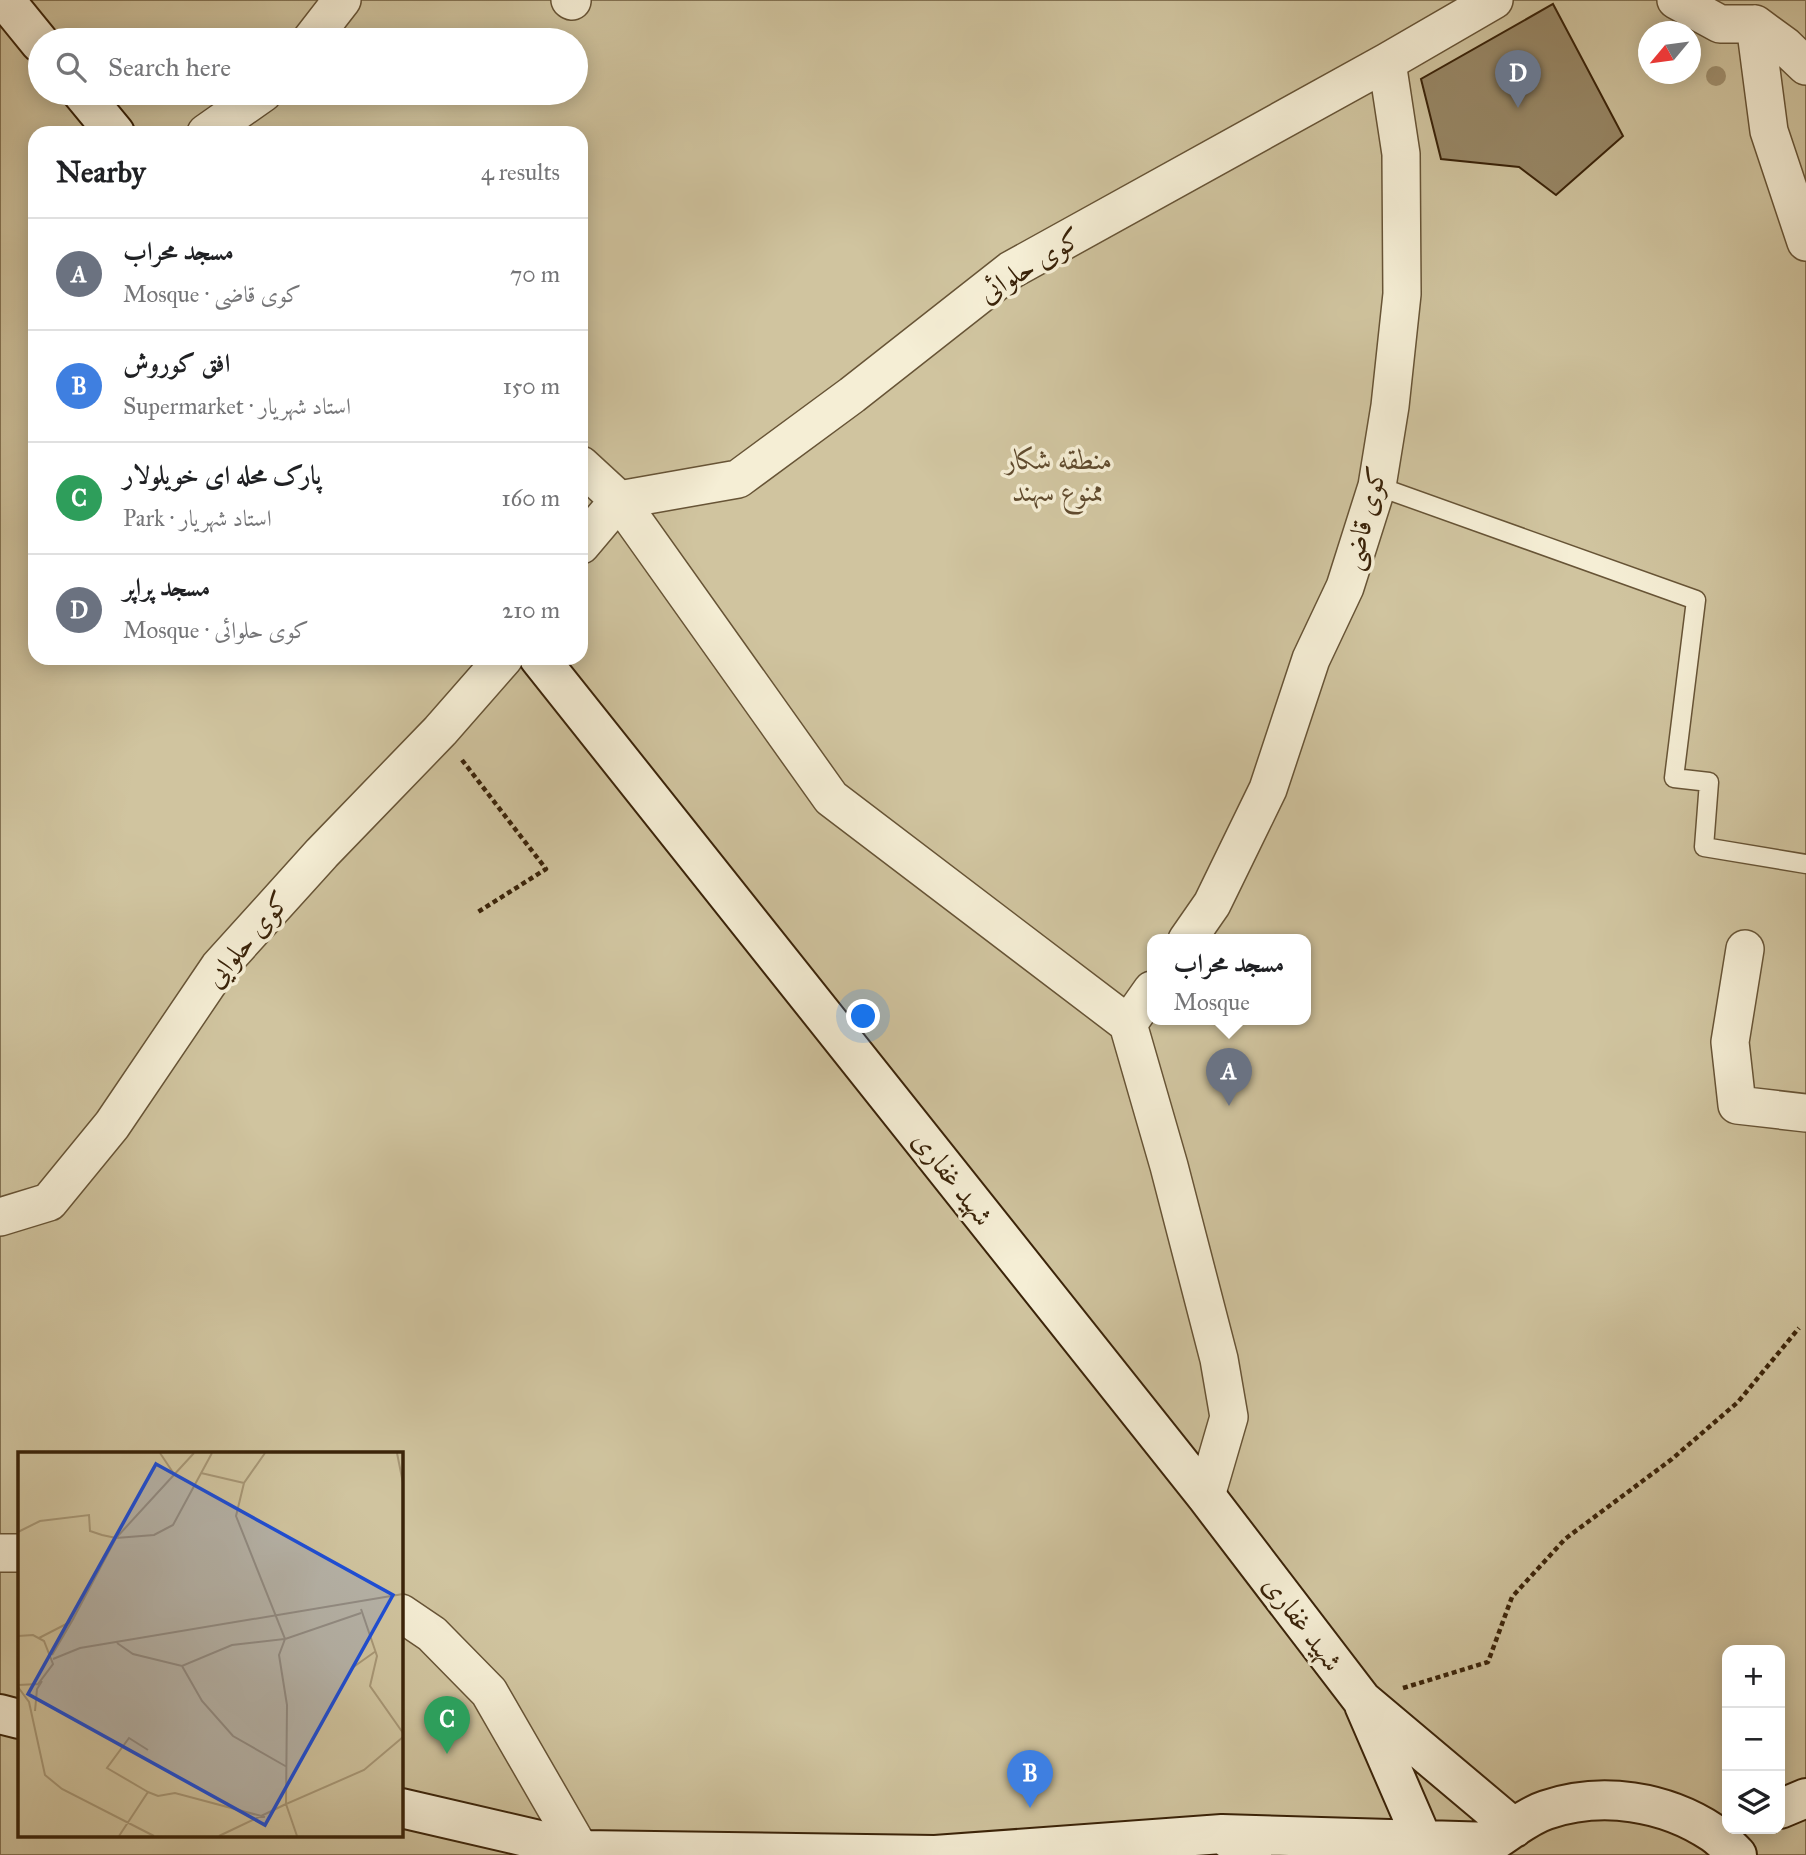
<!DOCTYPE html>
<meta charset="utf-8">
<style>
body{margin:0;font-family:"IM FELL Great Primer",Amiri,serif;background:#f6f6f6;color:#202124}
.controls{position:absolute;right:21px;bottom:21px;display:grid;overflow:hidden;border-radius:14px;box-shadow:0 4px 18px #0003}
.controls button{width:63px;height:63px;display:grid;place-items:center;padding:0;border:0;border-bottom:2px solid #e0e0e0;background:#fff;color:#202124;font:35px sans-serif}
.compass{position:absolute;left:1638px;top:21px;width:63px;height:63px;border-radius:50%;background:#fff;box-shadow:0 4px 18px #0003;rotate:241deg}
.you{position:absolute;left:864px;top:1017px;width:24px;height:24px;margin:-18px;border:5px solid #fff;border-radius:50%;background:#1a73e8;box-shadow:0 0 0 10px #1a73e833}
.badge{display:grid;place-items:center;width:46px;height:46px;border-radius:50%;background:#db2777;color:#fff;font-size:23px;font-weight:700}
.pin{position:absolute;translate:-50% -58px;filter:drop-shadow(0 2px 4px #0008)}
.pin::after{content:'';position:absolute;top:37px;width:24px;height:21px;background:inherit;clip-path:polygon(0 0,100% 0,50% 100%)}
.popup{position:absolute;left:1147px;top:934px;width:164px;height:91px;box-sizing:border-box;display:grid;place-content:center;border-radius:14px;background:#fff;filter:drop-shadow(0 2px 5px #0005);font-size:23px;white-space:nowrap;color:#757577}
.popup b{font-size:26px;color:#202124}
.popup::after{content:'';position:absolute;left:50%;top:100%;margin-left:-14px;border:14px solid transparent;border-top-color:#fff}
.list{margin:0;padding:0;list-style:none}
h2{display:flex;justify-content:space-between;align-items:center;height:91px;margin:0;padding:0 28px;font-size:30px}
h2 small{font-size:23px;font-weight:400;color:#757577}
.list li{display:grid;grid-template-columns:46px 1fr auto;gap:21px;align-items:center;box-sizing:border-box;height:112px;padding:0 28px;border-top:2px solid #e0e0e0}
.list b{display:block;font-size:26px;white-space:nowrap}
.list p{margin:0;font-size:23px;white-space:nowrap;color:#757577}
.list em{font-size:23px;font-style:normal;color:#757577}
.icon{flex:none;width:38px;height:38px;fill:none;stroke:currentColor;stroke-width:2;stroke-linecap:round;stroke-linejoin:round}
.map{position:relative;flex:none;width:1806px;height:1855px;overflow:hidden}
.search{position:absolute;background:#fff;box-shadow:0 4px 18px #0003;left:28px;top:28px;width:560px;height:77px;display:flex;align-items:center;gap:18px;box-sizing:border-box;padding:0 24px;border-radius:38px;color:#757577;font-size:26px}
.panel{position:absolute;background:#fff;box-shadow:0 4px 18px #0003;left:28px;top:126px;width:560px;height:539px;border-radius:21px}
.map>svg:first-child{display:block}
.green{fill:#d0c49f;stroke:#857454;stroke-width:2;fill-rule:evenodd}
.building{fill:#988867;stroke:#3a2309;stroke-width:2}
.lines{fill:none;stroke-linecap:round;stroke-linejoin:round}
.service-casing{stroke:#675436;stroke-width:21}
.minor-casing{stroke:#675436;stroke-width:40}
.secondary-casing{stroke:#3a2309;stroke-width:42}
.path{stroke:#3a2309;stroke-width:4.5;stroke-dasharray:5 3.5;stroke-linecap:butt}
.service{stroke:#f5eed5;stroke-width:18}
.minor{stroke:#f5eed5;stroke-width:37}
.secondary{stroke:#f5eed5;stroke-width:38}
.tree{fill:#a0906f}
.labels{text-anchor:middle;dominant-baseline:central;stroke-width:7;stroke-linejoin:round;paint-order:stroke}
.street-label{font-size:28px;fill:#3a2309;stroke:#f5eed5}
.park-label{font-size:28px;font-style:italic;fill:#604b2e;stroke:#f5eed5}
.inset-road{fill:none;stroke:#a79776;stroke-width:2}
.view{fill:#1d4ed8;fill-opacity:0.15;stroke:#1d4ed8;stroke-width:3.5}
.inset-edge{fill:none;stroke:#3a2309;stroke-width:3.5}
</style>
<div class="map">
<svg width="1806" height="1855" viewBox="0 0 1806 1855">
<rect width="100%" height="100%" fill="#efe5be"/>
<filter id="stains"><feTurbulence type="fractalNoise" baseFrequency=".00286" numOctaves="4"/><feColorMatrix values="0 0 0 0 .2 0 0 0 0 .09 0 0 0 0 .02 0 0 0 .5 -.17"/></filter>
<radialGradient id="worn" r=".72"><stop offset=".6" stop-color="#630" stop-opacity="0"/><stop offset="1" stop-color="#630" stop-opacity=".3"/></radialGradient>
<path class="green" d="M0 0H1806V1855H0ZM1648 32H1690V74H1648ZM40 40H576V93H40ZM35 133H581V658H35ZM1152 940H1306V1020H1152ZM19 1454H401V1836H19ZM1727 1650H1780V1829H1727Z"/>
<path class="building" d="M1553 4 1623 136 1556 195 1519 167 1441 159 1421 79Z"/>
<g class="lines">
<g class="service-casing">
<path id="service" d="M1377 486 1696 600 1674 778 1709 782 1704 847 1806 864"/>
</g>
<g class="minor-casing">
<path id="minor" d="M570 0 572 1
M1676 0 1720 24H1755L1785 46 1806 66
M1755 24 1769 131 1806 242
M311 40 342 0
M206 133 263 93
M581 465 619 500 738 479 852 395 1011 270 1387 62 1494 0
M581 545 619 500 831 798 1128 1024 1169 1166 1219 1359 1229 1417 1206 1496
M1187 940 1212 904 1268 789 1311 659 1345 587 1377 486 1390 406 1402 294 1401 154 1387 62
M1745 949 1730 1042 1737 1105 1806 1113
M1128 1024 1152 990
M0 1217 49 1202 112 1125 219 967 322 853 440 731 504 658
M0 1553H19
M401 1613 432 1634 489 1692 583 1855"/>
</g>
<g class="secondary-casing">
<path id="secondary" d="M5 0 40 43
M82 93 115 133
M539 658 1206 1496 1362 1700 1514 1828
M1364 1705 1429 1855
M0 1714 19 1719
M401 1808 582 1850 935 1855 1222 1834
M1780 1809 1806 1798
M1494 1841C1511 1830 1528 1816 1546 1810 1602 1791 1665 1801 1713 1833 1722 1839 1730 1848 1737 1855
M1252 1855 1222 1834 1493 1842"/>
</g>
<path class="path" d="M462 760 546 869 478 912
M1403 1688 1488 1662 1512 1597 1565 1539 1672 1459 1738 1402 1799 1328"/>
<use href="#service" class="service"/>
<use href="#minor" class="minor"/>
<use href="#secondary" class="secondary"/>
</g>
<circle class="tree" cx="1716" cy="76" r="10"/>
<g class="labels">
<g class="street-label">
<text transform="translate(1030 265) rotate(-32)">کوی حلوائی</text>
<text transform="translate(1364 518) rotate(-75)">کوی قاضی</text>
<text transform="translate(247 939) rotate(-50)">کوی حلوایی</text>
<text transform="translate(953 1178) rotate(52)">شهید غفاری</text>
<text transform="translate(1303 1623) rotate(53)">شهید غفاری</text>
</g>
<g class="park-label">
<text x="1059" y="459">منطقه شکار<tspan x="1059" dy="32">ممنوع سهند</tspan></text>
</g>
</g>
<g transform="translate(18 1452)">
<rect width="385" height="385" fill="#efe5be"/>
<path d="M0 1H385V384H0Z" fill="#d0c49f"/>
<path class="inset-road" d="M142 1 156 22M379 1 385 31M183 21 226 31M0 80 22 69 71 63 72 79 84 83 98 86 136 83 155 73 194 1M343 157 359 204 352 234 385 281M54 169 98 86 176 1M0 184 15 183 26 189 35 212 20 232 0 233M21 186 54 169 34 203M99 191 115 202 164 214 214 193 267 187 218 64 226 31 247 1M35 207 62 196 385 142M164 214 184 249 215 284 269 315M334 216 358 199M0 235 11 250 27 323 44 337 136 384M17 259 19 237 24 229M130 340 89 316 111 286 130 298M101 384 130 340 140 344 157 341 247 365M201 384 268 352 269 253 261 203 267 187 343 161M279 384 268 352 346 318 385 285"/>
<path class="view" d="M138 12 375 143 247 373 10 242Z"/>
<rect width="385" height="385" class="inset-edge"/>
</g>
<rect width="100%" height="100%" filter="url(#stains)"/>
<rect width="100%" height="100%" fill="url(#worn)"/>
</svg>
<div class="controls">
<button>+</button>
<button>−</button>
<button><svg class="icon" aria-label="layers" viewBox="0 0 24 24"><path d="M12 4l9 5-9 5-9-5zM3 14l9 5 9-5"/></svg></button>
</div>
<svg class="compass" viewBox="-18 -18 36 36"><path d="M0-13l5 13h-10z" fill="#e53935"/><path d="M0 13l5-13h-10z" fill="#757577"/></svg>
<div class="you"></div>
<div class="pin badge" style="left:1229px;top:1106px;background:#6b7280">A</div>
<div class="popup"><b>مسجد محراب</b>Mosque</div>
<div class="pin badge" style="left:1030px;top:1808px;background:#3f7fe0">B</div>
<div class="pin badge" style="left:447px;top:1754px;background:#2e9e5b">C</div>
<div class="pin badge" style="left:1518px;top:108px;background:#6b7280">D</div>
<div class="search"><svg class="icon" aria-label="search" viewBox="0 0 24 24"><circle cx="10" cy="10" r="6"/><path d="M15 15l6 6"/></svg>Search here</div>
<section class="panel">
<h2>Nearby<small>4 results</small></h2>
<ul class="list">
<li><span class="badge" style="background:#6b7280">A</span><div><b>مسجد محراب</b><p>Mosque · کوی قاضی</p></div><em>70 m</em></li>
<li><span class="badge" style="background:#3f7fe0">B</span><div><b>افق کوروش</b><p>Supermarket · استاد شهریار</p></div><em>150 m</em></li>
<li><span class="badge" style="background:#2e9e5b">C</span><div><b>پارک محله ای خویلولار</b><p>Park · استاد شهریار</p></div><em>160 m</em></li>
<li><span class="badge" style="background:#6b7280">D</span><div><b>مسجد پراپر</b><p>Mosque · کوی حلوائی</p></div><em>210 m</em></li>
</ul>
</section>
</div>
